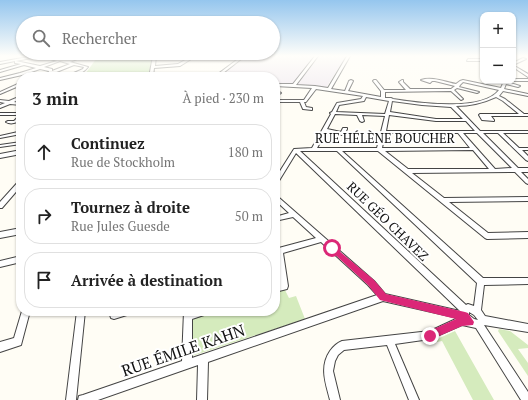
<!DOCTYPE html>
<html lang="fr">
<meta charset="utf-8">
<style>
body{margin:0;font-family:"PT Serif",serif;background:#f2f2f2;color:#222}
.controls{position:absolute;right:12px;top:12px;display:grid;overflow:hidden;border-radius:8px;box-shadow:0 1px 3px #0004}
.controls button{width:36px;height:36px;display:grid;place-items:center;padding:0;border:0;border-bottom:1px solid #e0e0e0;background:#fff;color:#222;font:20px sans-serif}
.stop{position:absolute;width:12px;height:12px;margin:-9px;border:3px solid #db2777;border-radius:50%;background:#fff}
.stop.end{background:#db2777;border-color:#fff;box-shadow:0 1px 4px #0008}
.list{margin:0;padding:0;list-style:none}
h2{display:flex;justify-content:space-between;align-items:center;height:52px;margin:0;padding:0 16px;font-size:17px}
h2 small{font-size:13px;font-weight:400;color:#767676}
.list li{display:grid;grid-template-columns:26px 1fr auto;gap:12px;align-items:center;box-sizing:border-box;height:56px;margin:0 8px 8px;padding:0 8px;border:1px solid #e0e0e0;border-radius:16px}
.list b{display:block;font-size:15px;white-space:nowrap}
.list p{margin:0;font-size:13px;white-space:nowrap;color:#767676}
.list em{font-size:13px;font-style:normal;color:#767676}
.icon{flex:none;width:22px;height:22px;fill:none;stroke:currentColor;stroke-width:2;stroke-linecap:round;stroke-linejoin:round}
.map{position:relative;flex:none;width:528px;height:400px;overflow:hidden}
.search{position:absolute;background:#fff;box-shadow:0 1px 3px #0004;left:16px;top:16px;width:264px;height:44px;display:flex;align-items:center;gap:10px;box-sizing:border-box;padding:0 14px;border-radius:22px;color:#767676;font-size:15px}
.panel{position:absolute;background:#fff;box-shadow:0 1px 3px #0004;left:16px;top:72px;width:264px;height:244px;border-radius:16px}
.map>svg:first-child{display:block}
.industrial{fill:#eee6ef}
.green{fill:#d5ebbd}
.forest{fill:#b9dc9c}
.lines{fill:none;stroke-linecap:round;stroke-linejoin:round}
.minor-casing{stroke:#444;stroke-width:2}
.minor{fill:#fff;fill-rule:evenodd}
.route{fill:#db2777}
.labels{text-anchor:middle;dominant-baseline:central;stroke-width:4;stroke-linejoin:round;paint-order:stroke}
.street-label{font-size:13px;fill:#111;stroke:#fff}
.near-street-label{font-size:16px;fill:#111;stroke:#fff}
</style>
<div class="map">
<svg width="528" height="400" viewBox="0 0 528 400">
<rect width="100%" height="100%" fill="#fffdf5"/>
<path class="industrial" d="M246 56H346L326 88 275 84V77L220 76Z"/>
<path class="green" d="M284 288 289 298 296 296 305 319 192 356 193 317 210 311H275V291Z
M499 329 510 331 528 345V348L518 349 528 363V376L498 331Z
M455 331 490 393 494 400H473L442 341 437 342 435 340Z"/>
<path class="forest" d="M114 56H153L149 77H83L96 59Z"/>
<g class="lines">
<g class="minor-casing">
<path id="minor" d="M33 56H41L16 61 40 66 57 61 42 56C52 56 62 62 72 59L62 56H68L77 59 70 62 88 67C82 75 70 78 61 77 58 76 54 74 51 74 47 74 43 77 38 77L49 72V71L40 69 22 75 0 80V78L20 73 36 68 24 65 0 72V70L21 64 15 63V61L0 64V62ZM60 61 70 64 52 71V69L44 67ZM74 65 84 67 83 69 67 76 54 73Z
M153 56H156L155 66 178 64 192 56H196L180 66 154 68 153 77H149Z
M198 56H208L214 58 212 59Z
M242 56H245L218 77H214Z
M315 56H318L296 85 315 86 328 88 347 56H350L331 89 345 91 349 81 351 80 353 81 348 91 381 97V91L373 81 374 80H376L384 90H406L399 82 402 80H403V82L410 89H451L455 86 435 81H432L430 83 421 80C432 76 445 82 456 84L460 81 463 80 501 88 504 81H508L507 82 520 86 518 87 506 84 504 89 528 94V96L503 91 499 96 505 99 524 114H528V116H491L494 120V121L482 120 479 115 480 114H519L503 101 496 97C483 103 470 106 456 106L480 131H528V133H503L519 148H528V150H522L528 156V161L526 160 498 133H483L518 168H528V172H521L528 179V184L526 183 515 172 412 173 444 198 528 197V201L449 202 488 233 528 232V238L487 239 485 238 378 151H342L483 278H528V284L484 285 481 310 485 316 528 324V332L484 325 528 392V400H521L476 328 462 325 430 339 395 344 419 400H409L387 345 344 350 338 355 335 361 333 371 340 400H330C326 384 319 367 330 351 333 347 337 343 342 341L430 331 458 318 383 301 208 362 207 400H197L198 365 98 400H78L79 396 83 395 182 361 184 311H208L207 314 192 319V358L377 295 368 285 321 242 283 253 288 286 287 289 275 292V284L280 283 276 255H275V249L316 238 293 217 275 221V217L289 213 275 200V195L277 196 374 281 385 294 460 311 296 153 277 184 275 185V179L294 149 312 148 331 114 330 113 332 112 337 103 361 99 363 96 316 89 306 102H304L306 107 312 108V110L303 109 300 102H275V100H304L312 88 275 86V84H293ZM463 82 499 90C482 112 418 103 393 99L391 98H385V92L451 91 461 100 463 99 454 90 457 88 477 93 479 92 459 87 460 85ZM366 97 389 101 385 114 336 112 339 105 364 101ZM392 101 422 105 451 107 463 119H436L390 112ZM335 114 357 115 360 121 362 122 364 121 362 115 385 116 377 148H317L326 132 342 135H344L347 129V128H343L341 132 327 129ZM389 115 436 121H466L475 131H386ZM385 133H458L470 148H382ZM463 133H477L512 168 495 169ZM473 150 489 169H408L385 151ZM300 151H337L477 283 474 306 468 304 466 305ZM469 312 474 315 478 320 474 319 469 315Z
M523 58 526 59 513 65V63Z
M468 59H483V61H467Z
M513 65 528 74V77L513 67Z
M513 79H528V81H513Z
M20 83H21V85L0 94V92Z
M275 92H279L281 93 279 94H275Z
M21 96V98L14 102 21 103V105L10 104 0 108V105L5 103 0 102V100L9 101Z
M0 113H21V115H0Z
M19 116H21V119C17 123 11 125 6 122L8 121H14Z
M19 121H21V134L0 138V136L18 132Z
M21 142V144L0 147V145Z
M21 150V154L0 158V154Z
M21 180V186L2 208H0V202L19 181Z
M21 228V234L0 238V232Z
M21 256V262L0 267V261Z
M22 311H30L21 345 0 352V342L14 338Z
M77 311H85L76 400H66Z
M114 311H131L130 314 114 319 111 318 110 315 111 312Z"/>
</g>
<use href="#minor" class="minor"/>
</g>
<linearGradient id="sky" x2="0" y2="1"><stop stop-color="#95c6ee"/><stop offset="0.5" stop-color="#fffefa"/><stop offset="1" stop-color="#fffefa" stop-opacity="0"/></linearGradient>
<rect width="528" height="112" fill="url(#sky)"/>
<path class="route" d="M332 245 374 280 386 294 465 312 468 313 474 322 473 325 462 326 430 340 427 339 425 336 427 332 456 319 380 300 368 285 330 250V246Z"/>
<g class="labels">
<g class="street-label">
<text x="385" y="138">RUE HÉLÈNE BOUCHER</text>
<text transform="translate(388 221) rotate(44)">RUE GÉO CHAVEZ</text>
</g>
<g class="near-street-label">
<text transform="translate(183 350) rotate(-19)">RUE ÉMILE KAHN</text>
</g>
</g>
</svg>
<div class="controls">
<button>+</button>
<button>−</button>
</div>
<div class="stop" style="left:332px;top:248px"></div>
<div class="stop end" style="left:430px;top:336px"></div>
<div class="search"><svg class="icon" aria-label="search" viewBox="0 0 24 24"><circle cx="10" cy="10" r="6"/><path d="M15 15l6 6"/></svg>Rechercher</div>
<section class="panel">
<h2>3 min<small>À pied · 230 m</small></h2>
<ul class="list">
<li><svg class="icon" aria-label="ahead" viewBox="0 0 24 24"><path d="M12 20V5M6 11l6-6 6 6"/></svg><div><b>Continuez</b><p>Rue de Stockholm</p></div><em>180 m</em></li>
<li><svg class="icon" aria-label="right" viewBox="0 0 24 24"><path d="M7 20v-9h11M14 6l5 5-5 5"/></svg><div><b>Tournez à droite</b><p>Rue Jules Guesde</p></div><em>50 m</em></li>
<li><svg class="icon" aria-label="arrive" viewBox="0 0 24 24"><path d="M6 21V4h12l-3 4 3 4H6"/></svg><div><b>Arrivée à destination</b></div></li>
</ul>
</section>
</div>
